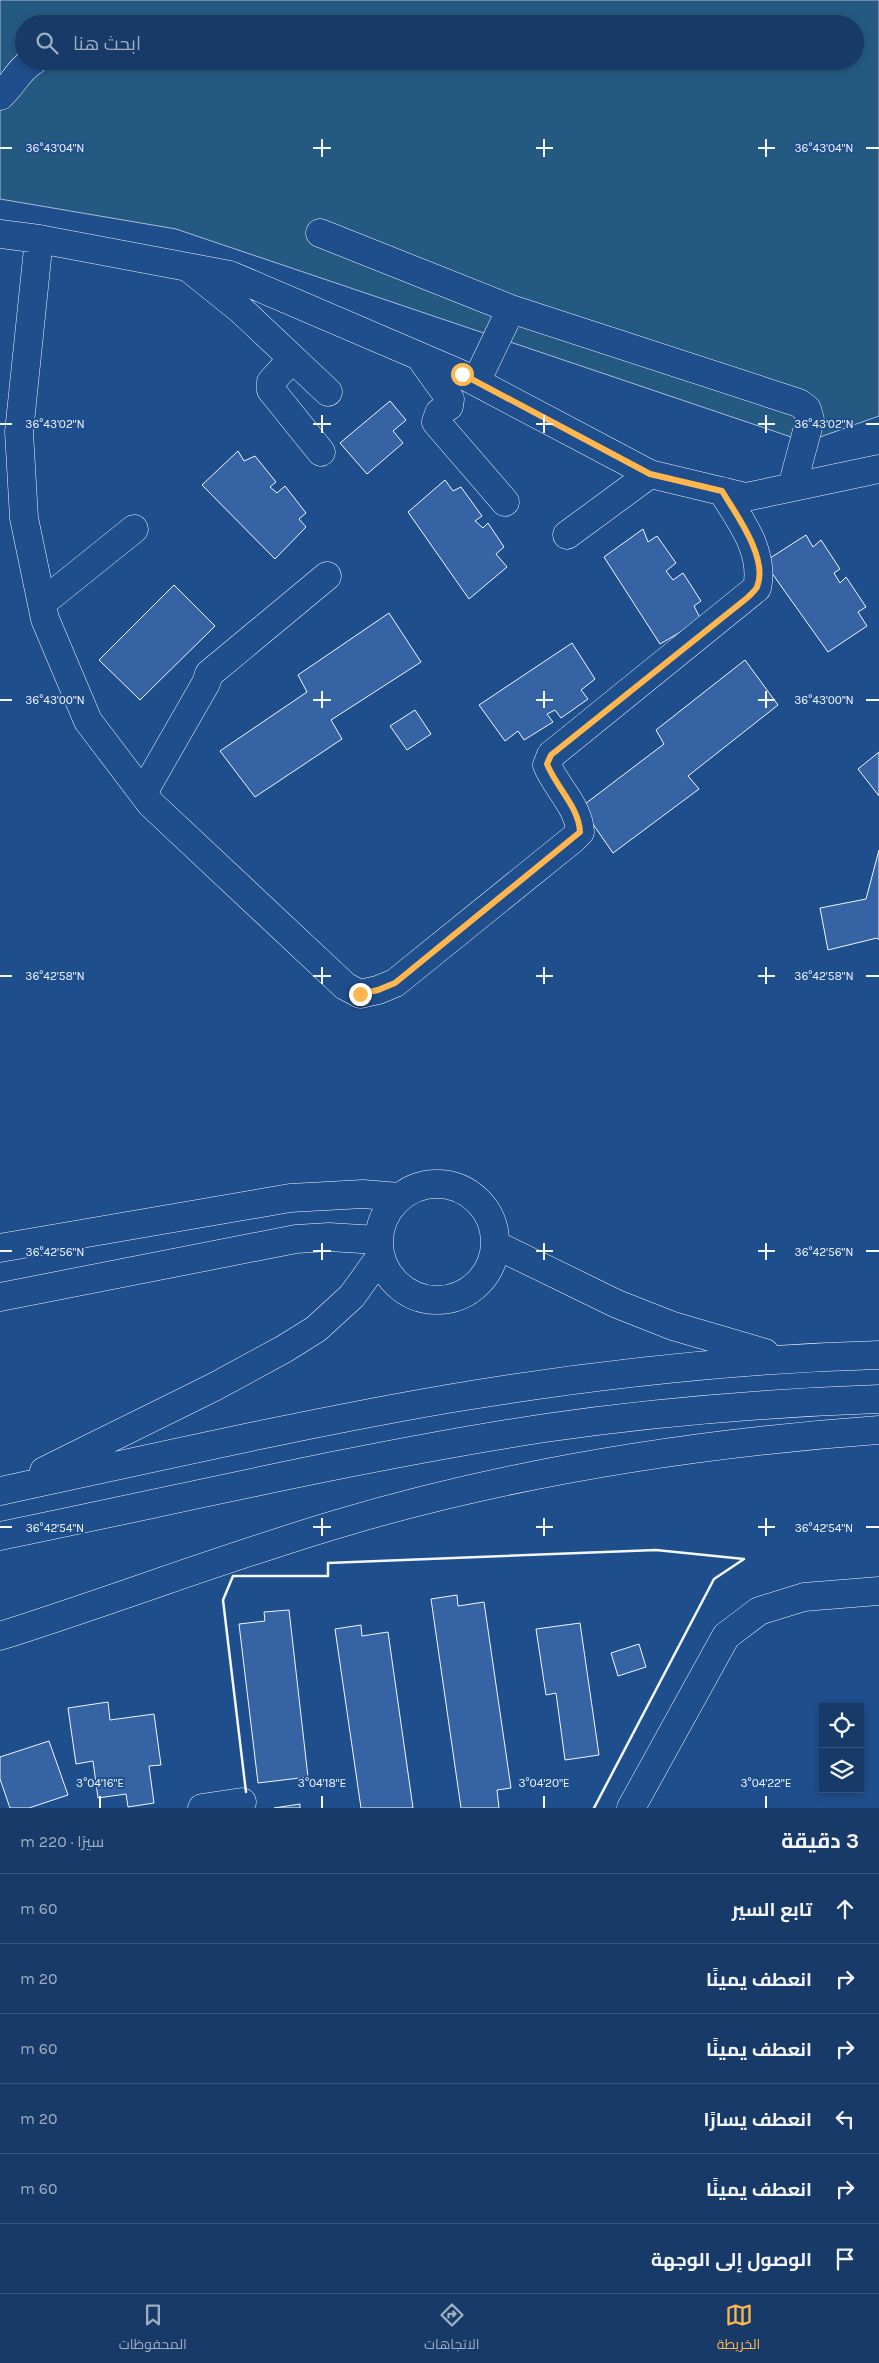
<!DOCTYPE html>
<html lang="ar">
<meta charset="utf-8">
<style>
body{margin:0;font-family:Karla,Cairo,sans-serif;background:#244571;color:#f1f3f6;direction:rtl}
.controls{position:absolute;right:15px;bottom:15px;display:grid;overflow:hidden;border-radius:0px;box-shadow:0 2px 8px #0003}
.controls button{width:45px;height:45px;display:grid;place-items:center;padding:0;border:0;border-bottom:1px solid #36547d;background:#173a69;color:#f1f3f6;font:25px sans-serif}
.stop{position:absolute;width:15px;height:15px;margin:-11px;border:4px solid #ffb74d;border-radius:50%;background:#fff}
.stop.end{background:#ffb74d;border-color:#fff;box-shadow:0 1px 5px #0008}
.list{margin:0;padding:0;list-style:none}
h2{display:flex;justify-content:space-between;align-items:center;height:65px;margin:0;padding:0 20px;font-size:21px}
h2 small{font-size:16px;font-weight:400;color:#9eadc0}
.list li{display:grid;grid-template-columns:32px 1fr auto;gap:15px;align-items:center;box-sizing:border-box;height:70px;padding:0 20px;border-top:1px solid #36547d}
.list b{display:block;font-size:19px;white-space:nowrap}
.list em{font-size:16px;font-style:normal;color:#9eadc0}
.icon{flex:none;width:28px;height:28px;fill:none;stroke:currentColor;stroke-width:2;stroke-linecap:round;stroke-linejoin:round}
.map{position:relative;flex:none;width:879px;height:1808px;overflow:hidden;direction:ltr}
.search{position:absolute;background:#173a69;box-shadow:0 2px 8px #0003;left:15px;right:15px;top:15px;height:55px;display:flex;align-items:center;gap:12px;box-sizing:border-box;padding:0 18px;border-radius:28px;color:#9eadc0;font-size:19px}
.sheet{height:485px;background:#173a69}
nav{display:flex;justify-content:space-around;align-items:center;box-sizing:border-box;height:70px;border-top:1px solid #36547d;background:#173a69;font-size:14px;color:#9eadc0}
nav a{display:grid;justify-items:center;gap:2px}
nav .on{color:#ffb74d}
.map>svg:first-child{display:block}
.green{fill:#245a82;stroke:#a8bbd7;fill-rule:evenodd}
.building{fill:#3563a3;stroke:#f2f6ff}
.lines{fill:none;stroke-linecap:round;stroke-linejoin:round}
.minor-casing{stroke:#f2f6ff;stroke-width:29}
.highway-casing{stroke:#f2f6ff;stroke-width:29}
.minor{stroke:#1f4e8c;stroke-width:28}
.highway{stroke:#1f4e8c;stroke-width:28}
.wall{stroke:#f2f6ff;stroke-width:2.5}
.route{stroke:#ffb74d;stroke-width:6}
.ticks{fill:none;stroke:#f2f6ff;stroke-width:2}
.ticks-label{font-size:12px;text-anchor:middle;fill:#f2f6ff;stroke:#1f4e8c;stroke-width:4;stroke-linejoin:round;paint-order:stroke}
</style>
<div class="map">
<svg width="879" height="1808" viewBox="0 0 879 1808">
<rect width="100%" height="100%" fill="#1f4e8c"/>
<path class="green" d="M0 0H879V416L806 442 176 229 0 199ZM24 24H855V61H24Z"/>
<path class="building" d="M390 401 406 420 393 431 403 443 367 474 340 443Z
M238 451 244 461 255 456 276 482 270 487 277 493 285 486 306 513 299 519 306 527 275 559 202 485Z
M445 480 453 491 461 487 482 516 475 521 483 528 488 523 504 547 496 554 507 567 469 599 408 512Z
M643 529 648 542 657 536 676 563 666 571 673 580 683 573 701 601 694 606 701 620 660 644 604 557Z
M806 535 813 547 821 540 840 569 834 573 840 583 846 577 866 607 858 612 867 626 828 652 764 562Z
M174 585 215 626 140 700 99 660Z
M389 613 421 662 331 720 342 739 255 797 220 751 307 692 298 675Z
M572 643 595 679 581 690 588 699 561 718 555 710 547 714 553 722 524 740 518 731 505 741 479 705Z
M745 660 778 705 688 776 699 789 613 853 581 807 664 744 656 730Z
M415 710 431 734 407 750 390 726Z
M879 752V796L858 769Z
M879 850V940L877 938 828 950 820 908 866 899Z
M457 1595 458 1606 484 1602 511 1788 497 1790 499 1808H461L431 1599Z
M289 1610 308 1777 258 1783 239 1624 265 1621 264 1612Z
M580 1623 599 1755 565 1760 556 1693 546 1695 536 1629Z
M361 1625 362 1636 388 1632 413 1808H361L335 1629Z
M639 1644 646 1667 618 1676 611 1653Z
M108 1702 110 1720 154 1714 161 1765 149 1766 154 1803 128 1807 126 1794 98 1798 93 1761 76 1764 68 1708Z
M49 1741 68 1795 29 1808H10L0 1779V1757Z
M300 1804V1808H274Z"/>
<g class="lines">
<g class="minor-casing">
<path id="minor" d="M0 96C13 85 18 70 33 61
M320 233 511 309 476 382
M0 234 39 239
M190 269 241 310 328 392
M511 309 799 403 807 409 810 420 792 487
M420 357 450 399 449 406 439 413 436 422 505 502
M292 359 271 382V390L321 452
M722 491C740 520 765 552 757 588L551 755 547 765C556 787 579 807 580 832L573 839 395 983 378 990 360 994 345 986 151 804 88 721 45 619 24 518 19 432 39 239 230 275 461 374 650 474 746 497 879 469
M567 535 650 474
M42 603 134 529
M143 793 206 683 209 674 327 576
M0 1248 290 1198 363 1194 399 1197
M0 1297 296 1239 329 1237 378 1240
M202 1808 242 1802
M631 1808 726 1636 759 1611 804 1597 879 1591"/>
</g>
<g class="highway-casing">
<path id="highway" d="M379 1242a58 58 0 1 1 116 0a58 58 0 1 1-116 0Z
M496 1245 617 1304 673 1326 765 1353
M44 1471 214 1387 284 1349 316 1329 352 1296 380 1257
M0 1491C149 1459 297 1425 447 1399 590 1375 734 1359 879 1355
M0 1536C181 1499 362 1456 545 1428 655 1412 767 1403 879 1399
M0 1636C114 1600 226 1557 341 1523 516 1471 698 1443 879 1430"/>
</g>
<use href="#minor" class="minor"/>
<use href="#highway" class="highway"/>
<path class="wall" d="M246 1792 223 1600 233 1576H328V1563L656 1550 744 1559 714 1579 594 1808"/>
</g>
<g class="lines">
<path class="route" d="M360 994 378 990 395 983 580 832C579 807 556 787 547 764L551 755 747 598C750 595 755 591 757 587 769 559 736 514 722 491L650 474 462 374"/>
</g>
<path class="ticks" d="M322 139V157M544 139V157M766 139V157M0 148H12M313 148H331M536 148H553M758 148H775M866 148H879M322 415V433M544 415V433M766 415V433M0 424H12M313 424H331M536 424H553M758 424H775M866 424H879M322 691V708M544 691V708M766 691V708M0 700H12M313 700H331M536 700H553M758 700H775M866 700H879M322 967V984M544 967V984M766 967V984M0 976H12M313 976H331M536 976H553M758 976H775M866 976H879M322 1243V1260M544 1243V1260M766 1243V1260M0 1251H12M313 1251H331M536 1251H553M758 1251H775M866 1251H879M322 1518V1536M544 1518V1536M766 1518V1536M0 1527H12M313 1527H331M536 1527H553M758 1527H775M866 1527H879M100 1796V1808M322 1796V1808M544 1796V1808M766 1796V1808"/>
<g class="ticks-label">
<text x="55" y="152">36°43'04"N</text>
<text x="824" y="152">36°43'04"N</text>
<text x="55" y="428">36°43'02"N</text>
<text x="824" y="428">36°43'02"N</text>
<text x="55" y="704">36°43'00"N</text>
<text x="824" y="704">36°43'00"N</text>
<text x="55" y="980">36°42'58"N</text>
<text x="824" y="980">36°42'58"N</text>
<text x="55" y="1256">36°42'56"N</text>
<text x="824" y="1256">36°42'56"N</text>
<text x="55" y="1532">36°42'54"N</text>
<text x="824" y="1532">36°42'54"N</text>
<text x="100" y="1787">3°04'16"E</text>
<text x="322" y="1787">3°04'18"E</text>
<text x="544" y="1787">3°04'20"E</text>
<text x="766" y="1787">3°04'22"E</text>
</g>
</svg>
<div class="controls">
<button><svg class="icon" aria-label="locate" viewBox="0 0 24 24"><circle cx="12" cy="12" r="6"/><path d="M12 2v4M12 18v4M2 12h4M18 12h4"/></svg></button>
<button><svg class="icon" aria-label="layers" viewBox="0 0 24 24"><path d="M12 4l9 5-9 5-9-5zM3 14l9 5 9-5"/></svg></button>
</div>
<div class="stop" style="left:462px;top:374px"></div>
<div class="stop end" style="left:360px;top:994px"></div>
<div class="search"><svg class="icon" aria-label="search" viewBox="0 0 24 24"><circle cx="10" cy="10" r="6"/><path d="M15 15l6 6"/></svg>ابحث هنا</div>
</div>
<section class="sheet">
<h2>3 دقيقة<small>سيرًا · 220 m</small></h2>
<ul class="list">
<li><svg class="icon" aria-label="ahead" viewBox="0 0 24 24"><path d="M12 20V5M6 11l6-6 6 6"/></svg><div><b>تابع السير</b></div><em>60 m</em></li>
<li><svg class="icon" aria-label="right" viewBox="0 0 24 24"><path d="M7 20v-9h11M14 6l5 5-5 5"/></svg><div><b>انعطف يمينًا</b></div><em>20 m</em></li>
<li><svg class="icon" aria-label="right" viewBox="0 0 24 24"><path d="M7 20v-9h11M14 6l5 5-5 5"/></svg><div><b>انعطف يمينًا</b></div><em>60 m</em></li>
<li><svg class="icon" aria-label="left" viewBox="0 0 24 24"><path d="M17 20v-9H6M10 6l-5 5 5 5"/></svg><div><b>انعطف يسارًا</b></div><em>20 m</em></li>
<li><svg class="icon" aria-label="right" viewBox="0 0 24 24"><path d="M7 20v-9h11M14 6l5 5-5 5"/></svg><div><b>انعطف يمينًا</b></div><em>60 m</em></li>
<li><svg class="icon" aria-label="arrive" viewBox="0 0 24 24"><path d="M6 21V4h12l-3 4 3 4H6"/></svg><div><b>الوصول إلى الوجهة</b></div></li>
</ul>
</section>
<nav>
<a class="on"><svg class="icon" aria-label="map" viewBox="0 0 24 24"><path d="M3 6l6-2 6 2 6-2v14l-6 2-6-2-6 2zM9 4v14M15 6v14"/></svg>الخريطة</a>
<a><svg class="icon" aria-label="directions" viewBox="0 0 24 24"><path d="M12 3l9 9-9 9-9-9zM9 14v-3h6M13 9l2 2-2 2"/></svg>الاتجاهات</a>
<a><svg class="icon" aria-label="saved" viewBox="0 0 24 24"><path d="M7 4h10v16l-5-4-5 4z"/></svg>المحفوظات</a>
</nav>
